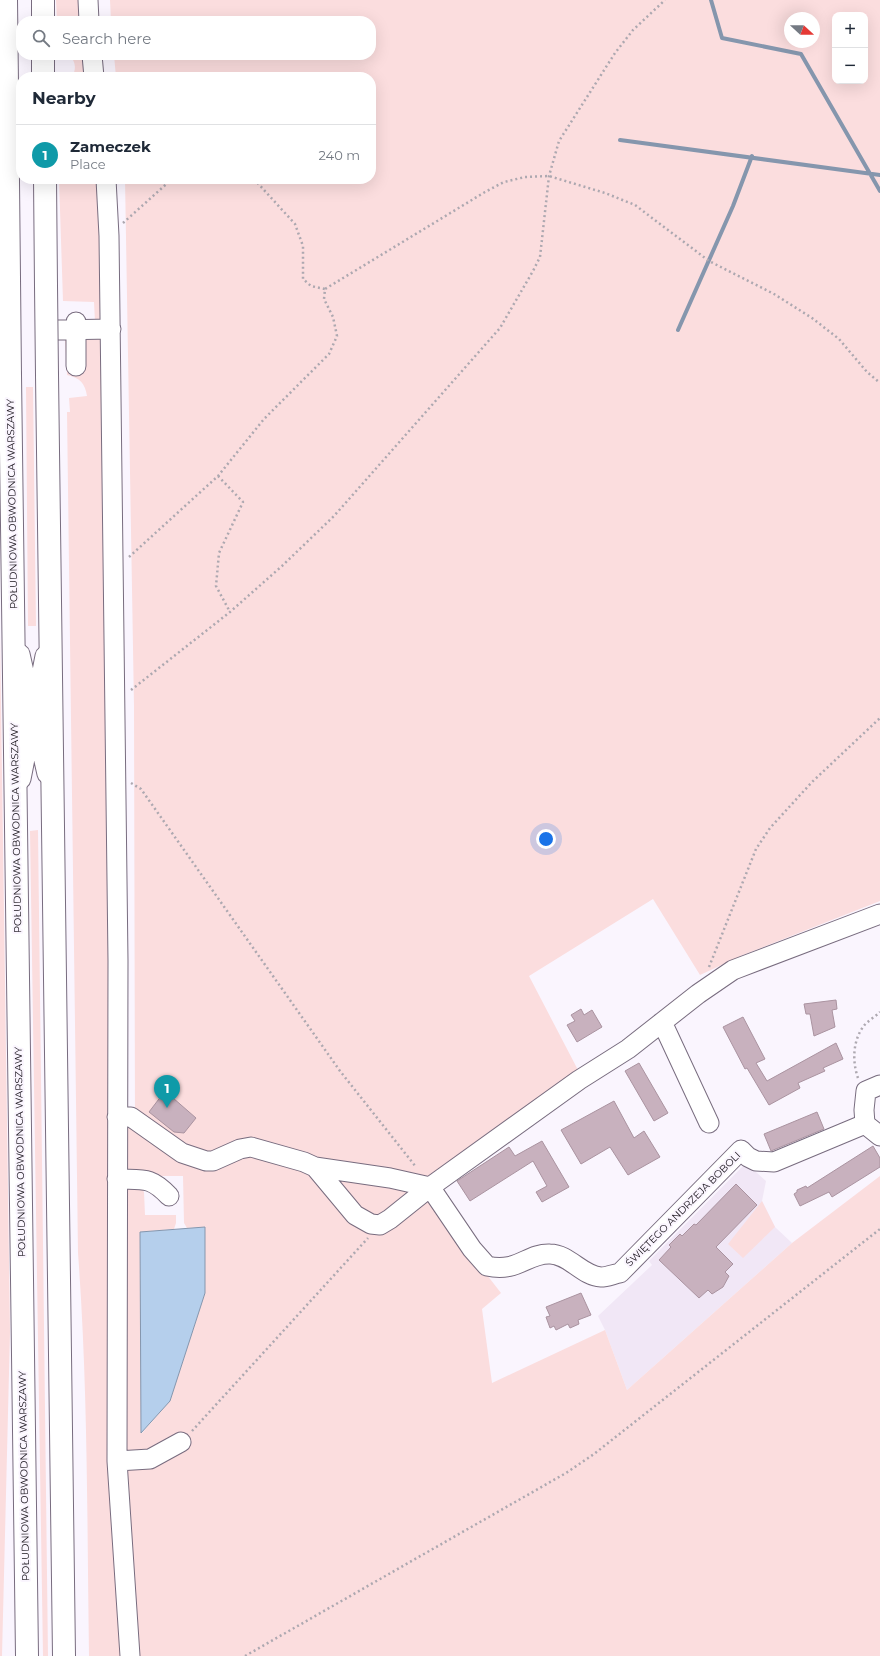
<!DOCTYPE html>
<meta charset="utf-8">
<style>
body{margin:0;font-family:Montserrat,sans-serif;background:#f6f6f7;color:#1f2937}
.controls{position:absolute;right:12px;top:12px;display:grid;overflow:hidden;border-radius:8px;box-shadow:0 4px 16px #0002}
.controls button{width:36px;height:36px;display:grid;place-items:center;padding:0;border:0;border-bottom:1px solid #e0e1e3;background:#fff;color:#1f2937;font:20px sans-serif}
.compass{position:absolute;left:784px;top:12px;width:36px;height:36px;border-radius:50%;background:#fff;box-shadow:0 4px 16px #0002;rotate:111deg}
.you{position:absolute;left:546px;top:839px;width:14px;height:14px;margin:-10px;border:3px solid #fff;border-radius:50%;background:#1a73e8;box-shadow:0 0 0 6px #1a73e833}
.badge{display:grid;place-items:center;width:26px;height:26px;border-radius:50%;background:#db2777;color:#fff;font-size:13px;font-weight:700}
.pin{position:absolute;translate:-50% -33px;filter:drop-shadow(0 1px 2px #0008)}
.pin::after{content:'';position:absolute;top:21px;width:14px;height:12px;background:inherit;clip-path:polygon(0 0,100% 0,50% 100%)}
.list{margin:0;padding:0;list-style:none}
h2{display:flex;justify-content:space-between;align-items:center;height:52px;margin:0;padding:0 16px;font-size:17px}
h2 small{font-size:13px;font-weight:400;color:#747a83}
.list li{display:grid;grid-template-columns:26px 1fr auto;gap:12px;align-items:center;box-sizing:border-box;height:60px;padding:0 16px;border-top:1px solid #e0e1e3}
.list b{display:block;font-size:15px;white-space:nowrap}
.list p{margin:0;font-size:13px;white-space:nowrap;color:#747a83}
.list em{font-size:13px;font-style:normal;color:#747a83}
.icon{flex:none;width:22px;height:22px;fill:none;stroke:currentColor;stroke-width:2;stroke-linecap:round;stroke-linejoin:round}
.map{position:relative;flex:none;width:880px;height:1656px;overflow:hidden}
.search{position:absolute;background:#fff;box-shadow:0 4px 16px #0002;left:16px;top:16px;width:360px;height:44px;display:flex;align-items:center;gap:10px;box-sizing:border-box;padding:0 14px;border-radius:16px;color:#747a83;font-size:15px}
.panel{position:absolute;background:#fff;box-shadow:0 4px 16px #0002;left:16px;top:72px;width:360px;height:112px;border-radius:16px}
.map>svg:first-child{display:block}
.built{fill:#f1e7f6}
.green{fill:#fbddde;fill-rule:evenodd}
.water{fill:#b5cfec;stroke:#8596ad}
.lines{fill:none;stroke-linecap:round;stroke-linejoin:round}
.stream{stroke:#8596ad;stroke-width:4}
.building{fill:#c8b1be;stroke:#aa93a0}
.minor-casing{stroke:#786c7f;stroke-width:21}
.highway-casing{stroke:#786c7f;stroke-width:24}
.path{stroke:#ada8b0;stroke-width:2.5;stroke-dasharray:2 3;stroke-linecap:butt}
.minor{stroke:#fff;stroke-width:19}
.highway{stroke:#fff;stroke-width:22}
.highway-bridge-casing{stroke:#786c7f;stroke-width:24;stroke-linecap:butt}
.highway-bridge{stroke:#fff;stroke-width:22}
.labels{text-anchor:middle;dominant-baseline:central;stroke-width:4;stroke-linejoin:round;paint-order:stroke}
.street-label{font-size:10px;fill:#161119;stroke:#faf5fe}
</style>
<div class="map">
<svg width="880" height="1656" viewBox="0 0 880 1656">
<rect width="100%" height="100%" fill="#faf5fe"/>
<path class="built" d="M746 1163 766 1181 762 1201 775 1227 792 1243 627 1390 605 1330 598 1316 652 1265 649 1261Z"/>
<path class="green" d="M56 0H84L85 21H57Z
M110 0H880V901L743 955 700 975 653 899 529 976 578 1070 417 1185 501 1293 482 1309 492 1383 605 1330 627 1390 792 1243 880 1176V1656H137L127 1469 132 1457 124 1450 126 1187 141 1188 144 1192 145 1215H176V1223L174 1229 140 1232 142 1433 170 1401 205 1293V1227L187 1228 184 1223 183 1176H128L125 1174 122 1127 135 1125 134 706 125 179H371V77H116L114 55H371V21H111ZM835 15H865V81H835ZM790 18H814V42H790Z
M57 55H87L88 77H72C76 70 76 63 71 57L57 60Z
M59 179H98L106 318 95 322 94 302 63 301Z
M65 337H102L124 1656H89C87 1521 88 1387 78 1253L67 412H70L69 398 87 396C85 383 80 378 67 375Z
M26 387H33L36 626H28Z
M0 633 10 1332 2 1656H0Z
M38 830 48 1656H43L30 831Z
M762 1201 775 1227 743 1258 728 1244Z"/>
<path class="water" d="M205 1227V1293L170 1401 141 1433 140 1232Z"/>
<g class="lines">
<path class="stream" d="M711 0 722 38 801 54 880 191
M620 140 880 175
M678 330 733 206 752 156"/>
</g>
<path class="building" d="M836 1000 837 1009 832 1010 835 1027 814 1036 810 1014H806L804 1004Z
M581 1009 584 1015 592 1010 602 1027 577 1042 567 1025 575 1021 571 1015Z
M743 1017 765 1059 756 1063 767 1081 836 1043 843 1059 823 1068 825 1071 798 1083 800 1088 769 1105 747 1068 745 1069 723 1027Z
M639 1063 668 1113 654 1121 625 1071Z
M165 1091 196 1118 184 1133 174 1132 149 1112Z
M614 1101 634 1138 644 1131 660 1157 628 1175 610 1147 581 1164 561 1130Z
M817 1112 824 1129 771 1151 764 1134Z
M542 1141 569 1187 542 1202 536 1192 547 1186 533 1161 470 1201 457 1181 509 1147 515 1156Z
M873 1146 880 1158V1167L832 1197 829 1192 800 1206 794 1194 797 1192V1190L806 1186 807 1188Z
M736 1184 757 1205 716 1247 733 1264 725 1272 729 1276 723 1287 712 1294 708 1290 699 1298 659 1260 671 1247 669 1245 680 1234 682 1236 694 1224 696 1225Z
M581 1293 591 1315 578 1320 579 1324 570 1328 568 1324 556 1330 554 1326 550 1328 546 1317 550 1316 546 1307Z"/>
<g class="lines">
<g class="minor-casing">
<path id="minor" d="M88 0 89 21
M92 55 94 77
M106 179 109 236 118 961 117 1461 130 1656
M76 322V366
M56 330 111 329
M20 654 47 774
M21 779 45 656
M662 1022 709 1123
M880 1085 866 1091 864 1110 865 1124 880 1136
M117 1117H131L182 1153 206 1161H213L240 1149 251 1147 304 1162 315 1167 355 1215 371 1224 380 1225 390 1219 430 1187 472 1249 487 1266C518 1273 527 1253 550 1254 569 1254 582 1276 601 1277 607 1277 614 1274 620 1273L741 1150 748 1157 756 1161 774 1162 865 1124
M315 1167 390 1178 430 1187 579 1080 628 1049 698 994 733 970 880 914
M117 1179C143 1180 150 1176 169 1196
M117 1461 150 1459 181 1442"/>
</g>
<g class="highway-casing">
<path id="highway" d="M6 0 7 84
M43 0V21
M43 77V55
M45 179 46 286
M10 375 27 1656
M47 375 64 1656"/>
</g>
<path class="path" d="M254 179 295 224 303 246V279L311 286 325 289
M123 223 172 179
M218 476 243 502 219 553 216 586 230 612
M129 557 218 476 264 419 329 354 337 336 333 317 324 299 325 289 485 192 504 182 525 177 549 176 605 193 635 205 709 261 774 294 812 318 839 339 867 372 880 383
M131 690 230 612 282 566 334 516 500 328 533 271 540 257 549 176 559 141 615 53 633 30 665 0
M131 783 141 789 340 1071 416 1167
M709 967 756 849 770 828 812 782 880 718
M858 1078C852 1061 853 1041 863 1027 867 1021 875 1017 880 1012
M192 1431 368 1238
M245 1656 566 1473 594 1454 880 1229"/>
<use href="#minor" class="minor"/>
<use href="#highway" class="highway"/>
<g class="highway-bridge-casing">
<path id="highway-bridge" d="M7 84 10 375
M46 286 47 375"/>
</g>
<use href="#highway-bridge" class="highway-bridge"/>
</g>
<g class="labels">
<g class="street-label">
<text transform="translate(12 504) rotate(-91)">POŁUDNIOWA OBWODNICA WARSZAWY</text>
<text transform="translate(16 828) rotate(-91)">POŁUDNIOWA OBWODNICA WARSZAWY</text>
<text transform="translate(20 1152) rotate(-91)">POŁUDNIOWA OBWODNICA WARSZAWY</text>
<text transform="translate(683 1209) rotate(-45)">ŚWIĘTEGO ANDRZEJA BOBOLI</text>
<text transform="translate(24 1476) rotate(-91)">POŁUDNIOWA OBWODNICA WARSZAWY</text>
</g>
</g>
</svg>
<div class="controls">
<button>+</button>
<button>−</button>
</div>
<svg class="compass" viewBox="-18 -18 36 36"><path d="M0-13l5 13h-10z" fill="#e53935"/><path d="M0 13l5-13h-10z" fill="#747a83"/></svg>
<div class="you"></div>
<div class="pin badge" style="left:167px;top:1108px;background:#0f9aa8">1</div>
<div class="search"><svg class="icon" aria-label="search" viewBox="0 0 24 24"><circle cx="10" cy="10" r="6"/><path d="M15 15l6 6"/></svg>Search here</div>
<section class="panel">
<h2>Nearby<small></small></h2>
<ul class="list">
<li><span class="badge" style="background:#0f9aa8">1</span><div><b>Zameczek</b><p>Place</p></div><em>240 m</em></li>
</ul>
</section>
</div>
